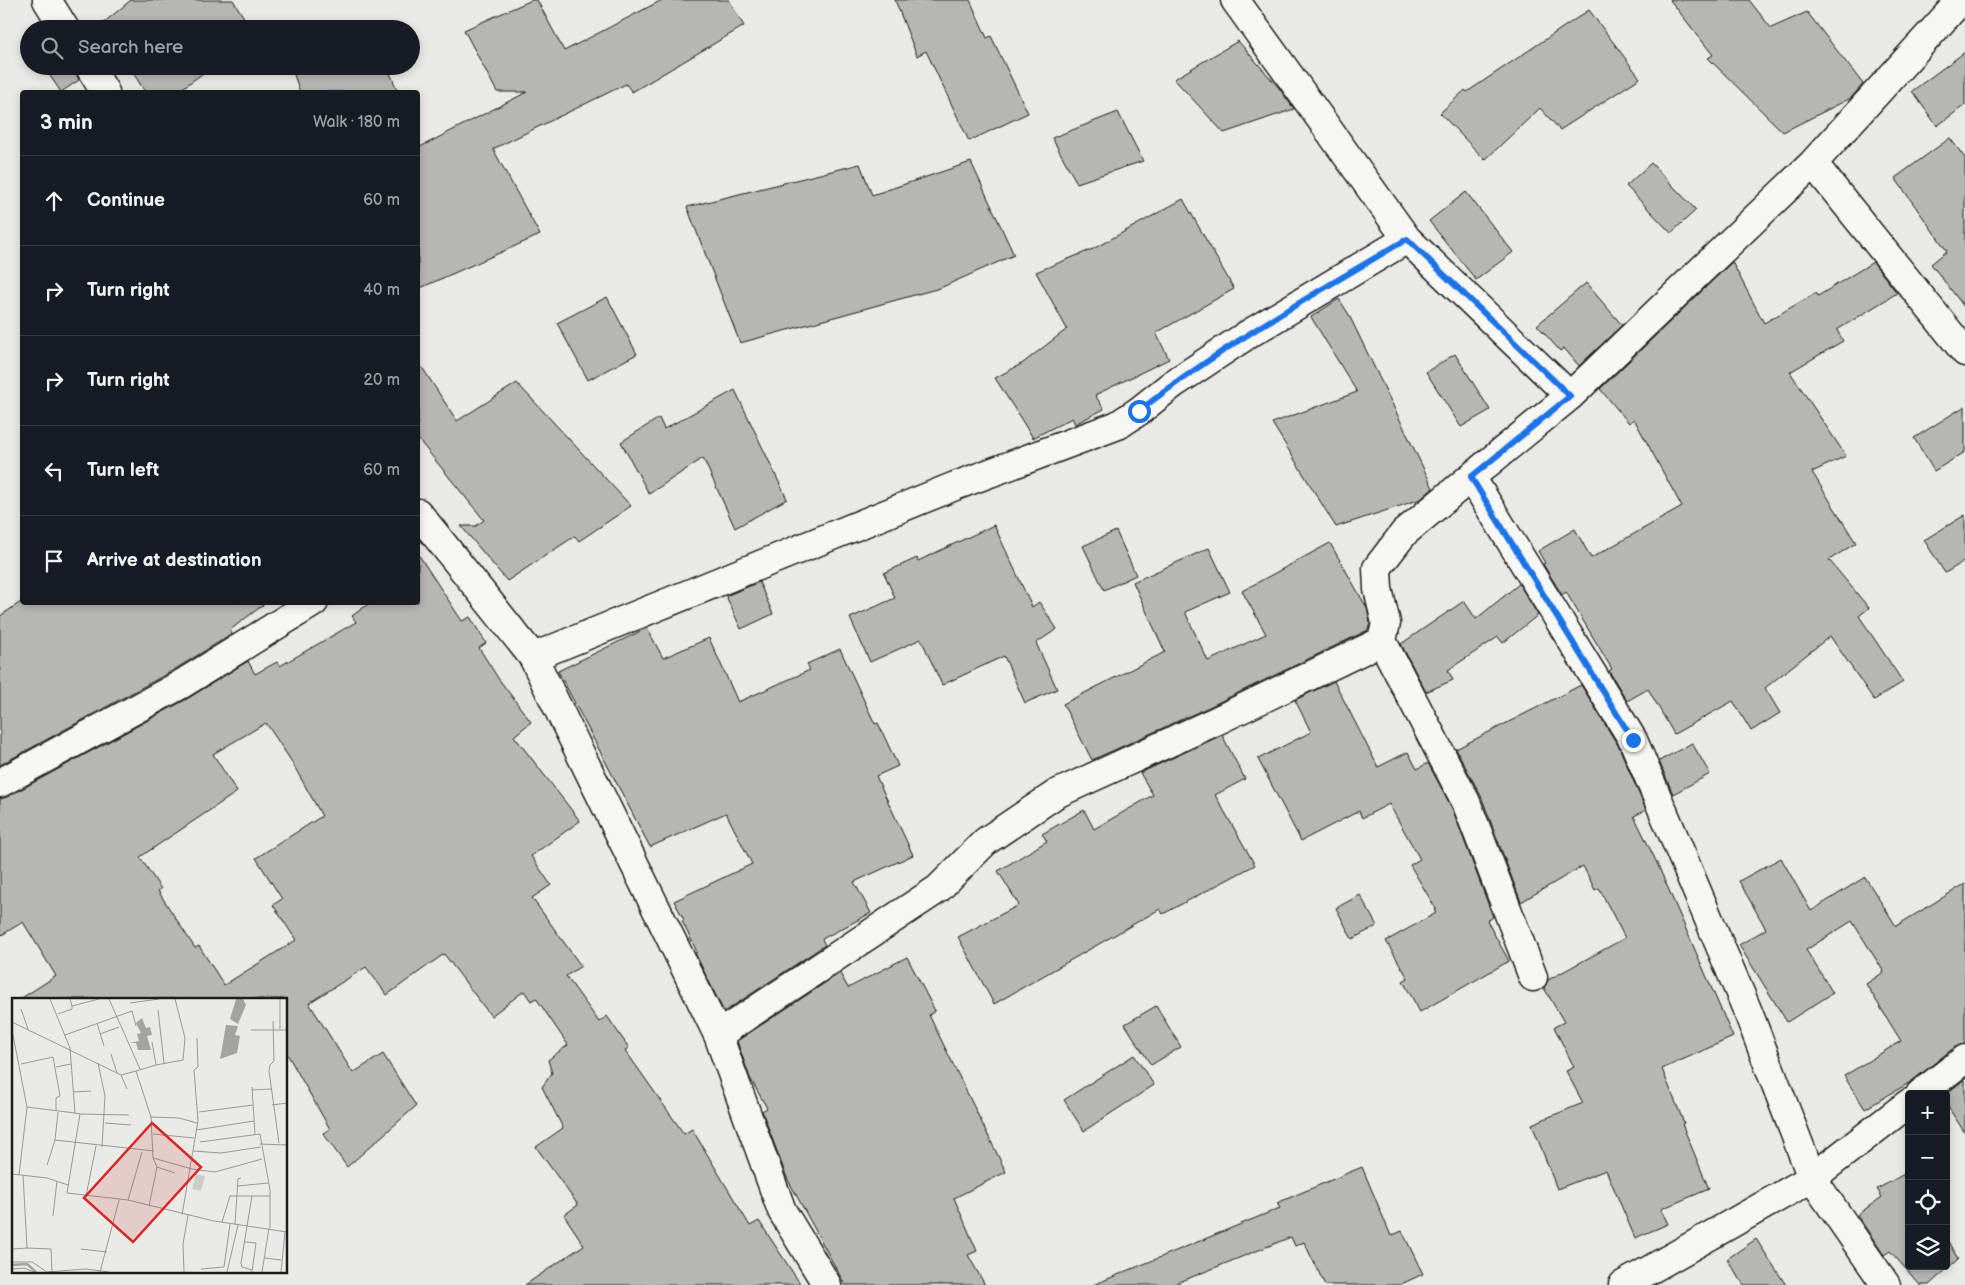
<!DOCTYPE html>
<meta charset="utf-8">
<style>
body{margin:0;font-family:"Balsamiq Sans",sans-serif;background:#242831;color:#f1f3f6}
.controls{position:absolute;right:15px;bottom:15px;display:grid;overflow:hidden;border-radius:5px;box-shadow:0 2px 8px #0003}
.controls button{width:45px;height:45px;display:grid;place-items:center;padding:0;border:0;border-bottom:1px solid #363941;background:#171b24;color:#f1f3f6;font:25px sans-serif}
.stop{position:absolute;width:15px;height:15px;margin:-11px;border:4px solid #1a73e8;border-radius:50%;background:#fff}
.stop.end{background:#1a73e8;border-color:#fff;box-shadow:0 1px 5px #0008}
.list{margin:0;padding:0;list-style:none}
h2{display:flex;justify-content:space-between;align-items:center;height:65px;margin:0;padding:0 20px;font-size:21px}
h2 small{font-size:16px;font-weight:400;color:#9ea1a6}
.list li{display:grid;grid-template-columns:32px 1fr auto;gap:15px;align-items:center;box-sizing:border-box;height:90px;padding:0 20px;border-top:1px solid #363941}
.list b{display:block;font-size:19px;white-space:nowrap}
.list em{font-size:16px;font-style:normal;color:#9ea1a6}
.icon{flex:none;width:28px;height:28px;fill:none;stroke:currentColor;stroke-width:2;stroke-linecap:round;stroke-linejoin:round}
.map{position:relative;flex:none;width:1965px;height:1285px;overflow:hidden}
.search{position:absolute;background:#171b24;box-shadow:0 2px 8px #0003;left:20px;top:20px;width:400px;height:55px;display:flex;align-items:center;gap:12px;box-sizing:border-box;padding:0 18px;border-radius:28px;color:#9ea1a6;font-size:19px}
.panel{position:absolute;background:#171b24;box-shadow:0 2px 8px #0003;left:20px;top:90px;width:400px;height:515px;border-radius:5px}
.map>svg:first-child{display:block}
.building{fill:#b6b6b3;stroke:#1c1c1c;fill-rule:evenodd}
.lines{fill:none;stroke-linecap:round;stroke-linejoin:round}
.minor-casing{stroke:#1c1c1c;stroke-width:31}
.minor{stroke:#f6f6f2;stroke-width:28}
.route{stroke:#1a73e8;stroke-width:6}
.inset-river{fill:none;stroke:#a3a3a1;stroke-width:2.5}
.inset-road{fill:none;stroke:#979795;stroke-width:1}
.view{fill:#d62828;fill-opacity:0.15;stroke:#d62828;stroke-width:2.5}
.inset-edge{fill:none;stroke:#1c1c1c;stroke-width:2.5}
</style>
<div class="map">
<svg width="1965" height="1285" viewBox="0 0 1965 1285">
<rect width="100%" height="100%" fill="#e9e9e5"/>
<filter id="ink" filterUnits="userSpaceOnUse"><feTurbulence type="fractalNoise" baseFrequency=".02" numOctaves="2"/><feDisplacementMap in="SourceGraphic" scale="10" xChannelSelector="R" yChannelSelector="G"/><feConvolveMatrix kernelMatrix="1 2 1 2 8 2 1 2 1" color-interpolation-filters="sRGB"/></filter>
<g filter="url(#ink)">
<path class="building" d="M131 0H233L251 29H96Z
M532 0H537L564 51 662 0H729L744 26 632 92 626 84 493 149 540 235 418 289V148L527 92H497L464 30Z
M895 0H970L987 38 991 36 1028 113 969 141 926 51 917 56Z
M1670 0H1749L1771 28 1807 12 1863 84 1851 98 1783 132 1708 58 1713 55Z
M1589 10 1640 78 1560 130 1540 108 1485 160 1440 113 1465 90 1467 92Z
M1238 41 1279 88 1294 109 1224 133 1174 79Z
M1965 52V105L1937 126 1912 91Z
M50 66H73L79 80 61 92 46 70Z
M129 66H213L177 92H145Z
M291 66H387L398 92H300Z
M1118 112 1143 161 1077 183 1052 138Z
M1950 138 1965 158V308L1931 264 1947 251 1895 178Z
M971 162 1014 255 940 288 740 343 687 207 860 164 872 195Z
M1651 163 1696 210 1671 233 1626 186Z
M1466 192 1513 252 1476 280 1429 221Z
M1183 199 1234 289 1156 333 1169 359 1095 395 1104 409 1075 424 1072 418 1033 438 995 378 1023 363 1067 329 1036 272 1093 249Z
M1732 262 1764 323 1816 293 1818 296 1873 262 1897 293 1837 330 1843 341 1790 372 1846 456 1812 472 1856 543 1829 560 1869 608 1859 616 1903 682 1874 700 1830 636 1765 688 1780 713 1751 731 1733 701 1674 734 1648 689 1627 701 1609 671 1612 669 1566 592 1562 595 1543 564 1545 563 1538 551 1575 529 1591 558 1682 507 1634 419 1629 423 1600 389Z
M1586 283 1622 325 1579 366 1564 348 1560 351 1537 325Z
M607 297 637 354 588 380 557 323Z
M1339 299 1348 313 1433 488 1421 499 1336 527 1272 423 1357 392 1311 317Z
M1455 354 1490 410 1461 427 1426 372Z
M418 361 457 421 517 383 631 506 579 541 575 536 507 581 461 526H476L484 520 418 439Z
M735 390 787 499 735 528 703 458 649 494 621 442 659 418 664 429Z
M1965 406V452L1934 471 1914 438Z
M1965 515V561L1945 573 1924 540Z
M994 525 1032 607 1039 602 1057 629 1036 643 1057 689 1025 703 1004 656 942 685 921 639 870 662 850 618 895 598 884 573 917 558 918 561Z
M1116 531 1136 575 1104 590 1083 546Z
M1330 543 1367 608 1370 623 1368 630 1209 707 1092 760 1063 704 1165 652 1133 582 1209 548 1230 592 1185 612 1208 661 1266 634 1242 591Z
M418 554 462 621 470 617 486 643 479 648 498 678 531 722 514 736 580 821 531 856 551 885 532 898 581 966 566 976 599 1022 607 1016 629 1048 625 1050 684 1134 692 1129 750 1226 759 1221 801 1285H525L584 1245 564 1215 578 1205 536 1147 563 1128 542 1087 552 1073 548 1060 568 1045 536 998 531 1001 524 991 491 1016 444 954 387 995 366 967 309 1003 353 1073 383 1054 416 1106 347 1167 323 1133 330 1129 286 1052V999H20L56 976 23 922 0 936V799L7 797 187 699 248 661 255 674 277 662 280 666 356 622 352 616 371 602H418ZM266 723 290 759 322 816 256 858 282 899 273 905 296 940 224 985 199 946 195 948 158 891 161 889 140 857 237 792 213 754Z
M759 582 773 614 741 629 726 596Z
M1519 584 1538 615 1503 643 1498 637 1448 670 1453 680 1426 692 1401 644 1464 601 1476 619Z
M21 602H267L230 630 232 634 172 671 0 765V616Z
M647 628 663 658 709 638 738 702 810 670 807 664 840 649 875 724 878 723 898 766 876 776 913 855 854 882 871 913 822 939 825 945 724 1012 695 953 697 952 682 921 684 920 674 901 752 864 726 813 650 847 558 671Z
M1334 681 1378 767 1408 752 1417 769 1428 763 1452 808 1493 917 1487 921 1509 961 1420 1012 1403 981 1408 978 1386 941 1436 913 1434 910 1436 909 1410 865 1420 859 1389 804 1362 818 1359 811 1301 841 1258 759 1311 732 1295 700Z
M1581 685 1619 747 1646 810 1634 816 1657 863 1733 1037 1662 1069 1684 1123 1682 1124 1709 1189 1661 1209 1668 1224 1635 1238 1606 1170 1557 1189 1532 1124 1583 1103 1566 1071 1574 1067 1554 1027 1564 1022 1544 988 1548 980 1625 938 1599 888 1595 890 1583 866 1521 902 1481 796 1456 749Z
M1222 735 1245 779 1215 795 1255 865 1163 914 1160 909 994 1004 958 937 1019 905 998 871 1047 841 1042 834 1084 810 1094 829 1153 795 1140 773Z
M1692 743 1710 774 1673 794 1659 761Z
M1781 858 1811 911 1865 877 1896 926 1965 884V1044L1955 1047 1912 1081 1865 1109 1844 1076 1901 1041 1866 984 1884 972 1852 921 1806 950 1833 993 1787 1022 1739 945 1766 929 1739 881Z
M1360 895 1377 926 1352 939 1336 908Z
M907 957 935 1011 929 1015 1006 1172 954 1198 977 1251 968 1255 985 1285H845L787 1178 762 1111 767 1108 750 1078 737 1041 840 973 848 988Z
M1156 1006 1181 1047 1151 1065 1125 1024Z
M1134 1055 1154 1085 1084 1131 1064 1100Z
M1965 1079V1133L1946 1104V1094Z
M1362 1167 1391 1236 1402 1231 1423 1274 1399 1285H1325L1304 1242 1295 1246 1291 1237 1172 1285H1093L1280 1208 1277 1203Z
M1908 1172 1909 1266H1946V1238L1958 1259 1929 1285H1920L1890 1251 1884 1255 1857 1215 1882 1197 1877 1189Z
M1756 1239 1786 1285H1744L1727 1259Z"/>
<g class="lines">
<g class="minor-casing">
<path id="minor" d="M47 0 65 29
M1235 0 1407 239 1570 396
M89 66 105 92
M1813 163 1965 352
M418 513 533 657 718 1035 782 1211 827 1285
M1382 641 1466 802 1533 977
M533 657 955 486 1118 425 1139 411 1173 384 1247 335 1407 239
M0 783 180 685 314 602
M718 1035 938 889 986 841 1056 794 1216 721 1382 641 1386 623 1378 589 1377 568 1404 533 1471 477
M1920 1094 1965 1059
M1623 1285 1812 1178 1909 1103
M1886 1285 1812 1178 1748 1012 1633 740 1471 477 1570 396 1813 163 1961 0"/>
</g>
<use href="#minor" class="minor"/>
</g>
</g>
<g class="lines" filter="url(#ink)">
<path class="route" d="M1139 411C1223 345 1316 293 1407 239L1570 396 1471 477 1633 740"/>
</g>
<g transform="translate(12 998)">
<rect width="275" height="275" fill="#e9e9e5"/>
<path d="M184 176 193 178 189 193 180 191Z" fill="#cbcbc7"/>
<path d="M224 1H231L234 7 226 26 218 21ZM130 20 134 30 138 29 140 37 135 38 139 52H126L124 45H117L127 43 125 36 129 35 124 25ZM214 27 226 28 223 37 228 38 225 55 208 61Z" fill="#a3a3a1"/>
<path class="inset-river" d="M0 267 15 266 24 274"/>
<path class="inset-road" d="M38 1 58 50 63 115 68 116 55 195 116 202 202 223 275 234M58 1 60 8 87 1M97 1 128 71M118 5 147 1M9 11 16 31M146 12 152 65M46 16 60 11V8M261 23 262 63 258 67 257 73 267 145M0 24 109 77 124 73M85 25 92 48M268 31V1M0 32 15 109 7 177M239 32H275M88 36 107 29M53 37 120 13 124 28M140 44 144 67 124 73 139 119 141 160 180 171 203 174 250 161M99 56 105 75M86 65 93 98 90 149M9 66 41 59 48 98 44 100V113M144 67 171 62 173 40 163 1M44 69 59 66M109 77 115 91M240 89 243 136M240 92 259 91M62 94 79 93M260 107 275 105M15 109 63 115M46 114 43 142 142 153M187 114 241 107M68 116 117 117M139 119 167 120 185 125M93 125 119 127M184 132 242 123M141 136 182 140M188 144 248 136 258 192V230M248 146 275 147M181 153 209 155 249 149M35 167 43 142M145 169 163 175M0 176 35 180 56 187M11 177 15 250 39 251M226 188 256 185M74 198 84 148M240 198 229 265 230 269 240 272M116 202 130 154M137 208 145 169 141 160M170 217 186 123 182 72 186 69 185 40M41 218 45 183M210 224 218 198H258M223 226 226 181 229 180M233 244 244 245 240 274M0 251 16 250M39 251 40 274M69 251 95 254M253 260 269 262M0 264H20L35 274 74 271 97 274M0 271 12 270 22 274M189 271 212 269 218 226M88 274 107 202M172 274 171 246 176 217M215 274 226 227M250 274 257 230M269 274 273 234"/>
<path class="view" d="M140 125 189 169 121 244 72 200Z"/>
<rect width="275" height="275" class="inset-edge"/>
</g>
</svg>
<div class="controls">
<button>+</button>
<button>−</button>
<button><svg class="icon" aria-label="locate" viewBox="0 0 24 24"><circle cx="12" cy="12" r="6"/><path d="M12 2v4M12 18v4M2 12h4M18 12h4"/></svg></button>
<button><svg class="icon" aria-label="layers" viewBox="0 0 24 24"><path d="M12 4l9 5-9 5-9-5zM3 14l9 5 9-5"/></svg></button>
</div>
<div class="stop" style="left:1139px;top:411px"></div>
<div class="stop end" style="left:1633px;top:740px"></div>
<div class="search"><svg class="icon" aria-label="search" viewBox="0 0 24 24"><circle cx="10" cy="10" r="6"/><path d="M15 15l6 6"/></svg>Search here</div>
<section class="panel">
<h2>3 min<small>Walk · 180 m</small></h2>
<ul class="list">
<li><svg class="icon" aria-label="ahead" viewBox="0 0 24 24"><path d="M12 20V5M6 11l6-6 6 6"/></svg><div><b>Continue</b></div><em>60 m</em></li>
<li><svg class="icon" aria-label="right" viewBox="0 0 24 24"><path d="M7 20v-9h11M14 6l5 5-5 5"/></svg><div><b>Turn right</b></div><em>40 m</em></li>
<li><svg class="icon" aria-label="right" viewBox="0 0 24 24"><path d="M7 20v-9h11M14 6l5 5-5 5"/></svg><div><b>Turn right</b></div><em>20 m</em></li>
<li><svg class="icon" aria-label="left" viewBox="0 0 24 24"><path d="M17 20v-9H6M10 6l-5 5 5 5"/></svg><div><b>Turn left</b></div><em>60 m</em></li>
<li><svg class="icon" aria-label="arrive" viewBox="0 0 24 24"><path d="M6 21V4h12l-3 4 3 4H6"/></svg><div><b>Arrive at destination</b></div></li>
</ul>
</section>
</div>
